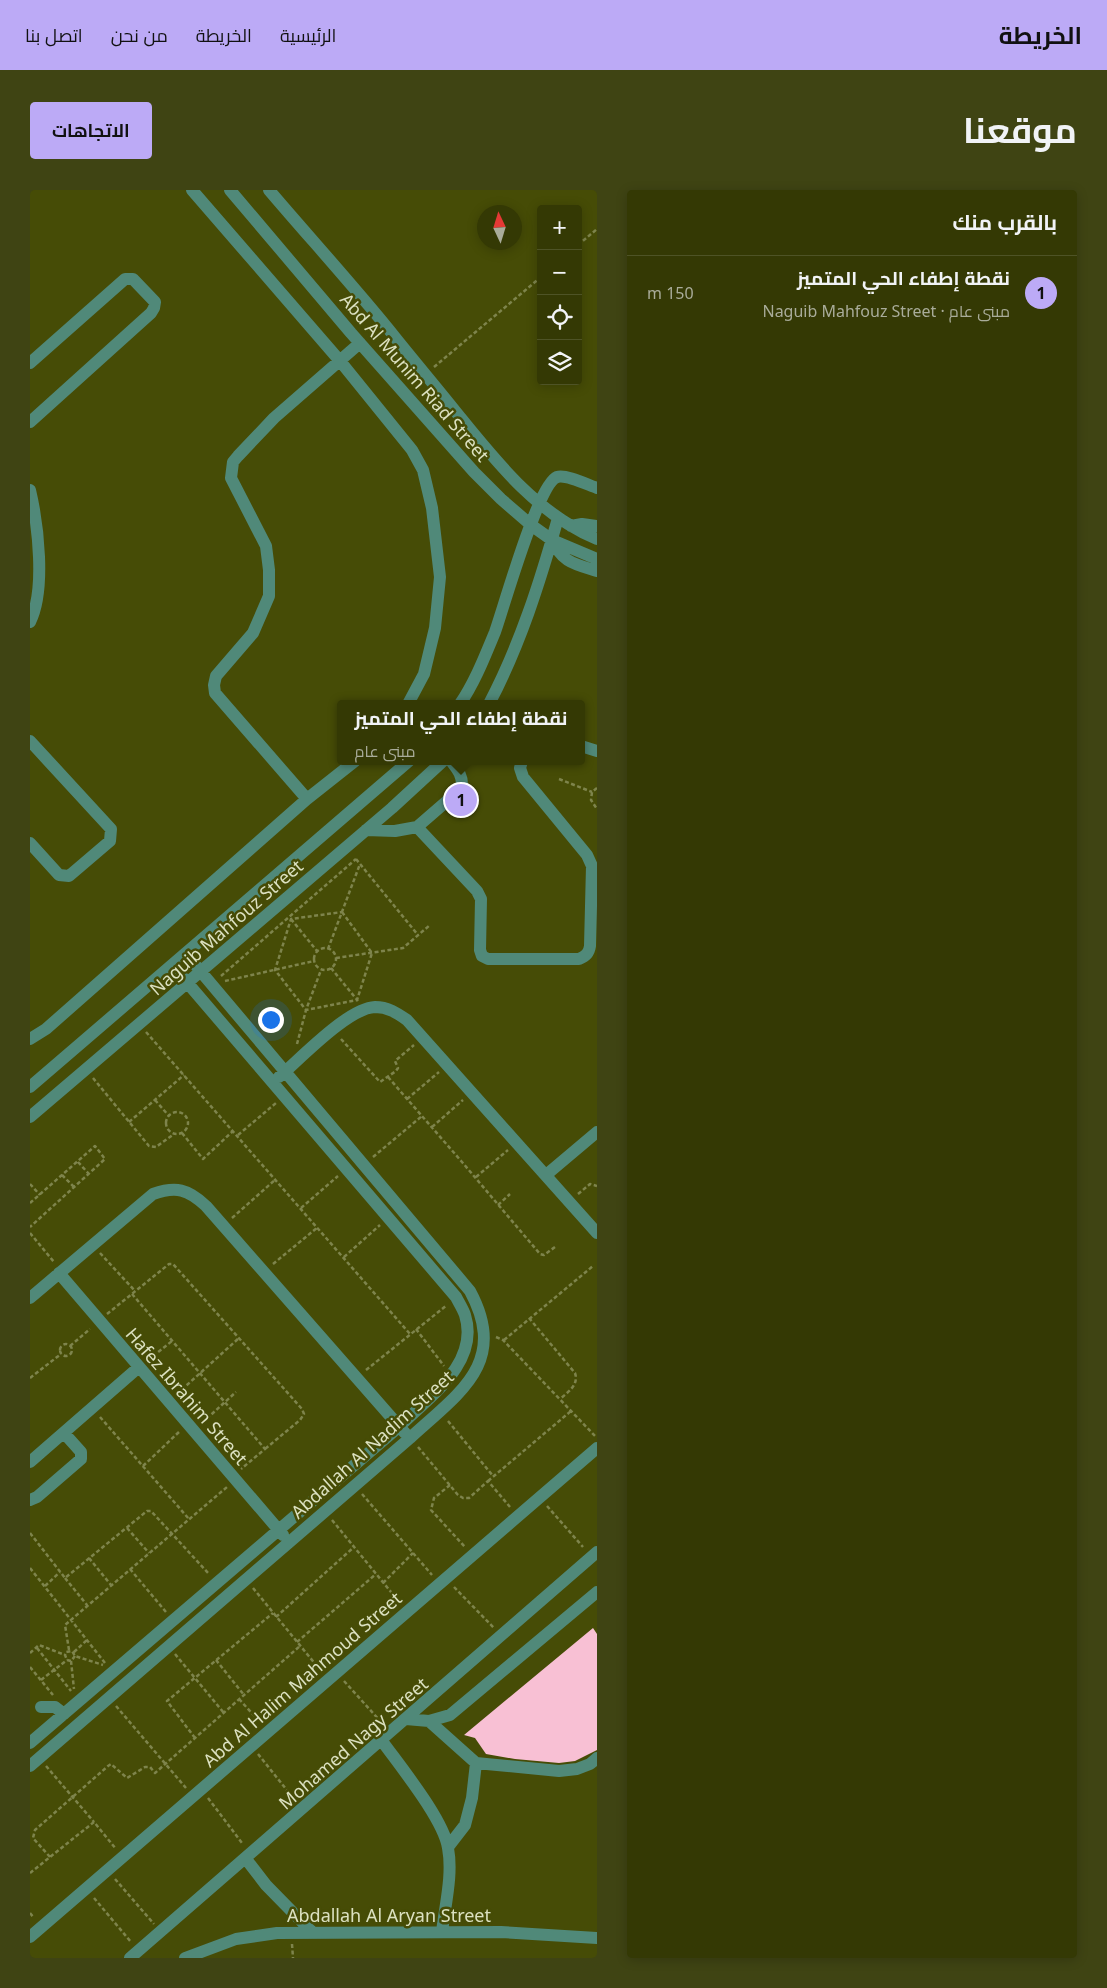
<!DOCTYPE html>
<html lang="ar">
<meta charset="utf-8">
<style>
body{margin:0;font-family:"Noto Sans",Cairo,sans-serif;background:#3f4413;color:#f1f3f6;direction:rtl}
.controls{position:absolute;right:15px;top:15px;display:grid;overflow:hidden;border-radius:5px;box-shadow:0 2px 12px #0003}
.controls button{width:45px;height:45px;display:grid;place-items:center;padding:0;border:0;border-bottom:1px solid #4e5326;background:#343904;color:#f1f3f6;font:25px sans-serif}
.compass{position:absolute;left:447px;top:15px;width:45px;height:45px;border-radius:50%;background:#343904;box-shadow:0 2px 12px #0003;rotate:356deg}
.you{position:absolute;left:240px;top:829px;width:18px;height:18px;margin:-12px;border:4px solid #fff;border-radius:50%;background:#1a73e8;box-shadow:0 0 0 8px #1a73e833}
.badge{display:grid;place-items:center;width:32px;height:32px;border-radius:50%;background:#bcaaf6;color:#111;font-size:16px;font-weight:700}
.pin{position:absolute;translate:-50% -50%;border:2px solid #fff;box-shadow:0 1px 5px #0006}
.popup{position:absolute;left:307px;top:510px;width:248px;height:65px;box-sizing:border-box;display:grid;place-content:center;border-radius:5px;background:#343904;filter:drop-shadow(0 1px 4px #0005);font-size:16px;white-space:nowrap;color:#a9ac9a}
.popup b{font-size:19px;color:#f1f3f6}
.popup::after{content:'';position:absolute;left:50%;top:100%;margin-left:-10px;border:10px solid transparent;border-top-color:#343904}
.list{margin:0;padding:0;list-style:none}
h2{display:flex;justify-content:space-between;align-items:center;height:65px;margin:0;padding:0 20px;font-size:21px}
h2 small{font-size:16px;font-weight:400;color:#a9ac9a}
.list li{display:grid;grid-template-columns:32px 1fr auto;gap:15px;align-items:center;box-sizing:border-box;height:75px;padding:0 20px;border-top:1px solid #4e5326}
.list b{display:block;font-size:19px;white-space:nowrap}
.list p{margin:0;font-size:16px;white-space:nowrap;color:#a9ac9a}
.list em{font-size:16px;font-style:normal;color:#a9ac9a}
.icon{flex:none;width:28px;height:28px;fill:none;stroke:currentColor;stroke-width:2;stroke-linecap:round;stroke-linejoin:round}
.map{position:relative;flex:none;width:567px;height:1768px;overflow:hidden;direction:ltr;border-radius:5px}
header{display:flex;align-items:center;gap:30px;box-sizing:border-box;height:70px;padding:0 25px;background:#bcaaf6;color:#111}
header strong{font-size:24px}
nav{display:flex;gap:28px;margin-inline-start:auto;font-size:18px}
.intro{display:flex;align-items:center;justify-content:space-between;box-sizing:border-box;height:120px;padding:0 30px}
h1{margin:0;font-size:35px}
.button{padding:12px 22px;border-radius:5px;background:#bcaaf6;color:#111;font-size:18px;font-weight:700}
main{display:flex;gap:30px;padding:0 30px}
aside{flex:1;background:#343904;border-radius:5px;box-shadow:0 2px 12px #0003}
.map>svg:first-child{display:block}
.building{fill:#f8c0d4}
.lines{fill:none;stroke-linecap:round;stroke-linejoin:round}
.path{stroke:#7e844c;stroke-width:2.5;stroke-dasharray:4 2.5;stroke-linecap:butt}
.minor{stroke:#508979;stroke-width:12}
.labels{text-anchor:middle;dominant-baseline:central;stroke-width:5;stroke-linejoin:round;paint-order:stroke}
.street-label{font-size:18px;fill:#dce1c1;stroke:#464c06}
</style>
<header>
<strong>الخريطة</strong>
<nav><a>الرئيسية</a><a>الخريطة</a><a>من نحن</a><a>اتصل بنا</a></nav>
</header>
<div class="intro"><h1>موقعنا</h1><a class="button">الاتجاهات</a></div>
<main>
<aside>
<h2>بالقرب منك<small></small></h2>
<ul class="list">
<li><span class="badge">1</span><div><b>نقطة إطفاء الحي المتميز</b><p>مبنى عام · Naguib Mahfouz Street</p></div><em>150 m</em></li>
</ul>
</aside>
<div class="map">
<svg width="567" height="1768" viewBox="0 0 567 1768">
<rect width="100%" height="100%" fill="#464c06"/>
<path class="building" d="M563 1438 567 1444V1560L545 1571 529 1573 485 1569 456 1564 445 1548 434 1545Z"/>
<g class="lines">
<path class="path" d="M548 55 567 39
M404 177 511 87
M529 589 562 602
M567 598 562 602 561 610 567 619
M326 669 388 745
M312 722 342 763 327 810 276 820 245 780 261 729Z
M261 729 287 761
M284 769a11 11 0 1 1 22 0a11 11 0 1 1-22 0Z
M298 759 330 674
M306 768 373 758 400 735
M301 778 328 811
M191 786 326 669
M195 791 284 771
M116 842 380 1144
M311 849 350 892 366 881 368 878 365 871 384 855
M267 854 276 820 291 780
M358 887 432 972 510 1064 514 1065 525 1057
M63 888 119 956 126 957 144 944
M377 909 409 882
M125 910 139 926
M136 933a11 11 0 1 1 22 0a11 11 0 1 1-22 0Z
M99 932 154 885
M402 937 433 910
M152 943 173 969 203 941
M208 945 246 913
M343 967 392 926
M48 972 59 984
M32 985 44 997
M446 987 478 960
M0 994 10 1005
M548 1004 560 994 567 996
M0 1013 65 956 75 969 0 1037
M468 1015 480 1004
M271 1018 308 986
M202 1028 246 989
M0 1043 24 1072
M70 1063 105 1101
M314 1067 350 1035
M243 1074 288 1037
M102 1104 235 1259 211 1279
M77 1124 139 1074H143L272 1219 274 1224 270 1230 235 1259
M499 1128 545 1183C549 1195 538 1202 530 1209
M386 1139 414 1176
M466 1147 473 1150 566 1247
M474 1150 563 1076
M30 1160a6 6 0 1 1 12 0a6 6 0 1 1-12 0Z
M40 1156 60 1139
M118 1170 142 1151
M336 1180 417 1115
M0 1188 31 1164
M147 1204 209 1148
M70 1227 159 1329
M418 1231 463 1286
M172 1233 206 1202
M388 1257 428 1305 433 1308H439L458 1291 480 1317
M113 1276 150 1241
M458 1291 541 1221
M420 1295 404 1308 401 1320 435 1357
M332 1304 402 1385
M517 1316 553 1357
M302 1330 370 1413
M97 1338 119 1363
M0 1343 35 1388 117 1321H121L179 1384
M59 1368 81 1395
M0 1378 75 1473
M100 1379 136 1422
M35 1388 57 1415
M353 1393 383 1363
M15 1396 30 1382
M424 1397 464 1438
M223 1398 291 1481
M246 1427 324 1357
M267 1452 346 1384
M7 1458 41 1501
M39 1460 35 1435 197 1297
M44 1462 57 1450
M0 1463 9 1455 35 1465
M145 1464 194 1523
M45 1466 41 1471 37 1470 35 1465 36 1462 42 1461 45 1466 73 1475
M186 1470 214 1505
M41 1471 44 1499
M0 1477 23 1505
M11 1490 37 1470
M314 1491 352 1533
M209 1509 230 1532
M86 1516 156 1598
M165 1548 137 1511 243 1423
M228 1564 264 1609
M16 1576 64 1632
M178 1608 212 1653
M20 1667 3 1648 5 1640 78 1576 81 1574 97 1588 115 1577H120L125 1583 270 1456
M0 1683 64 1632 86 1659
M85 1689 124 1734
M64 1708 101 1752
M0 1723 4 1728
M262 1754 263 1768"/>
<path class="minor" d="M162 0 310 171 382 260 393 280 402 318 410 387 405 438 394 484 378 514
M200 0 321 143 444 282 471 309 501 335 522 350 567 369
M239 0C279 47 321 93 360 141 383 170 407 198 430 227 468 274 509 325 567 349
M0 173 95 89H103L125 112 124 118 121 123 0 232
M0 300C8 334 16 400 0 432
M541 336 552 334 567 336
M524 350C529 372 548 375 567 381
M430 514C445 492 455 466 465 442 474 417 508 294 527 287 536 284 558 295 567 298
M459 514C490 455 510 392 528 328
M0 551 81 639 80 651 39 686 29 685 0 653
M551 556 567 561
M277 609 185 503 184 495 186 486 223 443 239 406V380L236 356 201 288 203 272 208 266 244 228 330 153
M387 637 447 701 451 709 450 760 452 766 458 769H549C556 766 559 763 560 756L562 676 557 665 493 587 490 578 492 571
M336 640 365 641 387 637 432 598C433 586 428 580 421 571
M0 849 16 839 277 609 325 571
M249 887C270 869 318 818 345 817 358 817 367 823 377 830L567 1043
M0 897 379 571
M0 927 362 618 413 571
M516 985 567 942
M29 1083 253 1345
M0 1108 123 1004C146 996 158 999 176 1016L375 1243
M0 1272 109 1177
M0 1310 7 1307 51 1269V1262L34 1243
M11 1517H25L34 1524
M376 1529 399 1531 420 1525 567 1402
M399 1531 446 1573 529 1581 547 1579 560 1574 567 1568
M352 1551C370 1576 414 1630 418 1658 423 1685 415 1715 412 1742
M0 1553 370 1236C399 1207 450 1173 435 1125 433 1119 429 1113 426 1107L143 776
M0 1576 380 1248C429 1203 479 1173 440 1101L156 764
M418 1657 435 1635 442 1608 446 1573
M216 1669 236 1695 282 1742
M0 1747 567 1258
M100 1768 567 1362
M155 1768 206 1749 247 1743 471 1742 567 1748"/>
</g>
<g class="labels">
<g class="street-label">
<text transform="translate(385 187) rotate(49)">Abd Al Munim Riad Street</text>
<text transform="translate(196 737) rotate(-41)">Naguib Mahfouz Street</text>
<text transform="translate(157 1206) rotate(49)">Hafez Ibrahim Street</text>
<text transform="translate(342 1254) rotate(-42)">Abdallah Al Nadim Street</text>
<text transform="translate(272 1489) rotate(-41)">Abd Al Halim Mahmoud Street</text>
<text transform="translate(323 1553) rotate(-41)">Mohamed Nagy Street</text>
<text x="359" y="1725">Abdallah Al Aryan Street</text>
</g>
</g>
</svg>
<div class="controls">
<button>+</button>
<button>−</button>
<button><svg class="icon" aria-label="locate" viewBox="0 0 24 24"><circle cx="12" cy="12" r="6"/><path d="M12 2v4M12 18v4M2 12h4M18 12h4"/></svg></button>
<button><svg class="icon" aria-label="layers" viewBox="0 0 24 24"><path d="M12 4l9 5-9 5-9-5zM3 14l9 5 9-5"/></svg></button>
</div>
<svg class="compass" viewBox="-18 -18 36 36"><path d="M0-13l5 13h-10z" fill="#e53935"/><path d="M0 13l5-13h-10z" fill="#a9ac9a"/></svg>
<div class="you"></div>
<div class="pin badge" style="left:431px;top:610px">1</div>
<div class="popup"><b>نقطة إطفاء الحي المتميز</b>مبنى عام</div>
</div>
</main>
